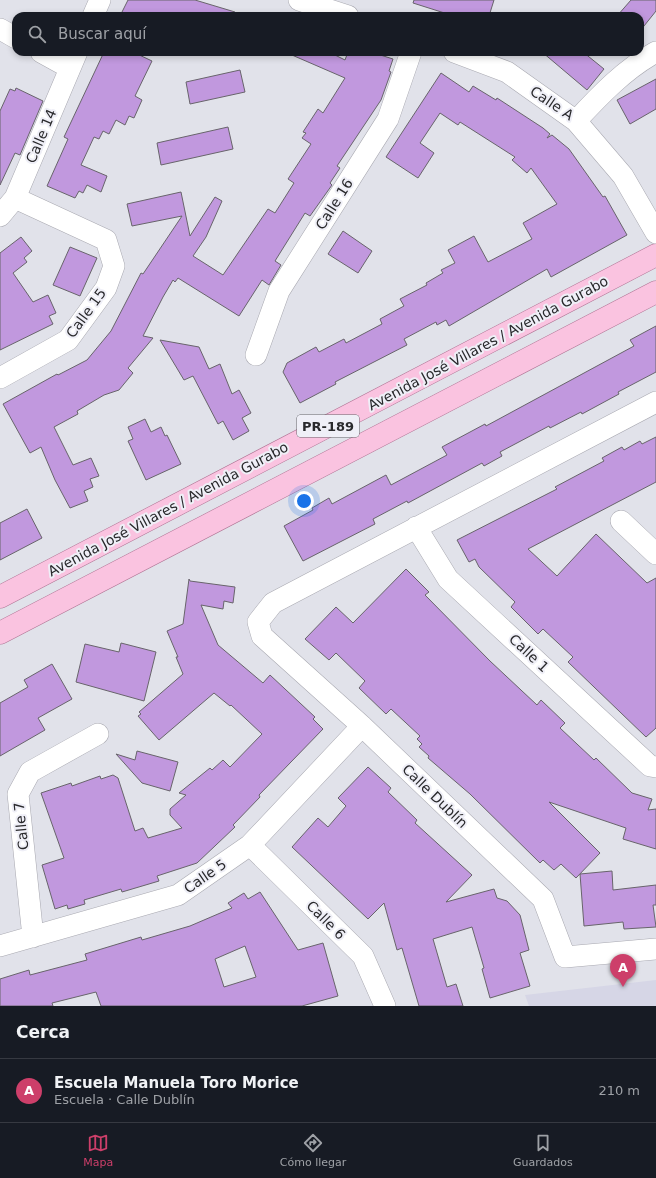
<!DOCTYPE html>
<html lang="es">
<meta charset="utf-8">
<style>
body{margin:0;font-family:"DejaVu Sans",sans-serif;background:#242831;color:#f1f3f6}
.you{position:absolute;left:304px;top:501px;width:14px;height:14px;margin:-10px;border:3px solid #fff;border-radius:50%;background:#1a73e8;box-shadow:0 0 0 6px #1a73e833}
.badge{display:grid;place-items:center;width:26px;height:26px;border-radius:50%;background:#cd3f6a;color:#fff;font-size:13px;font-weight:700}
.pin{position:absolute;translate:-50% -33px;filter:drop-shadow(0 1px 2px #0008)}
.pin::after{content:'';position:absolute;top:21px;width:14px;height:12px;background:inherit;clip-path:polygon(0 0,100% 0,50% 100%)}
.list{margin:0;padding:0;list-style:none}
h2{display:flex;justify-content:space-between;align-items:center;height:52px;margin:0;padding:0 16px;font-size:17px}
h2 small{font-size:13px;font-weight:400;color:#9ea1a6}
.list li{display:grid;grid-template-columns:26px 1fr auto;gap:12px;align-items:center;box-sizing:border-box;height:64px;padding:0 16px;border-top:1px solid #363941}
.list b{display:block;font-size:15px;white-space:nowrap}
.list p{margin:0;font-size:13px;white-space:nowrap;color:#9ea1a6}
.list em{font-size:13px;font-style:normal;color:#9ea1a6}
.icon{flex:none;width:22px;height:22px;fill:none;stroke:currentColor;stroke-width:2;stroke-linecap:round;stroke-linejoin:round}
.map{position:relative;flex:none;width:656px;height:1006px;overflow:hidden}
.search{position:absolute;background:#171b24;box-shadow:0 2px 6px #0003;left:12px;right:12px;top:12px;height:44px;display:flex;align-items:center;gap:10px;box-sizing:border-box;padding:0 14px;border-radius:12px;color:#9ea1a6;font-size:15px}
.sheet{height:116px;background:#171b24}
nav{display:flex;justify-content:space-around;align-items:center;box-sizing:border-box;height:56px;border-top:1px solid #363941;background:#171b24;font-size:11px;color:#9ea1a6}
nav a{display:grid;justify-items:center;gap:2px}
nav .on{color:#cd3f6a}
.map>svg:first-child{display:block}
.built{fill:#d6d6e6}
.building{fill:#c198de;stroke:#68646b;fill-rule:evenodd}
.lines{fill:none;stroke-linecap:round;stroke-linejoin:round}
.minor-casing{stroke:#a9a9b1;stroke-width:22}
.major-casing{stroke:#af7393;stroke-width:23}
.minor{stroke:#fff;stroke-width:21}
.major{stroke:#fac3e0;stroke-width:22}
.labels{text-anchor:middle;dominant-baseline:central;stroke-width:4;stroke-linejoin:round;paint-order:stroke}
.shield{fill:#efeff7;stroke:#646469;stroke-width:1}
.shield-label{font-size:13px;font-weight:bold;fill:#29292c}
.street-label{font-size:14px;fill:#29292c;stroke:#efeff7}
</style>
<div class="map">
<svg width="656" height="1006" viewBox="0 0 656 1006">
<rect width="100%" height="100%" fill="#e1e2ea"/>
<path class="built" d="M656 980V1006H529L525 995Z"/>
<path class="building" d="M128 0H195L235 12 234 16H120Z
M414 0H494L489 16H454L413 3Z
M631 0H656V11L640 31V16H617Z
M104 52H133L152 61 135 96 142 100 134 118 129 116 125 125 116 120 109 134 103 131 99 139 94 137 81 165 107 176 101 192 87 185 83 193 79 191 75 198 47 186 68 139 64 137Z
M285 52H329L345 60 348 52H371L393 59 389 71 391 72 381 100 337 166 340 168 330 183 332 185 310 216 305 213 275 261 281 265 269 285 262 280 239 316 178 278 175 282 173 280 163 297 143 336 153 338 128 368 133 373 119 390 104 395 77 411 78 414 54 427 73 465 91 458 99 476 90 479 93 487 84 491 88 501 70 508 55 480 41 447 30 453 3 404 57 374 58 375 87 360 111 331 141 273 143 274 182 216 132 226 127 204 181 192 190 236 215 197 222 201 206 237 193 256 223 275 268 209 275 213 294 183 288 179 311 144 302 138 306 133 303 132 318 109 323 113 345 78Z
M542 52H583L604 69 587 90Z
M240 70 245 92 190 104 186 82Z
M441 73 469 92 473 86 496 100 497 98 543 128 550 134 547 138 552 135 569 149 603 197 605 196 627 235 551 277 547 269 449 326 446 320 437 325 436 322 404 339 407 345 335 382 336 384 300 403 283 372 287 363 316 347 319 352 344 339 346 343 382 324 380 319 404 306 400 299 427 285 426 283 443 273 441 270 455 263 448 250 474 236 488 262 532 239 523 223 557 204 531 168 527 173 512 160 515 157 460 122 458 125 440 113 420 143 434 153 418 178 386 157Z
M656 79V109L630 124 617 100Z
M16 88 43 101 20 155 15 153 0 185V111L10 89 15 91Z
M228 127 233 149 161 165 157 143Z
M343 231 372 251 358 273 328 254Z
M21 237 32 251 24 258 27 262 13 273 33 302 48 295 56 313 49 316 53 324 0 350V253Z
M70 247 97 258 80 296 53 285Z
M656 326V372L618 392 619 394 582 414 581 412 550 428 549 426 500 452 502 456 484 466 482 463 408 503 407 501 373 519 375 524 303 561 284 526 313 510 312 508 329 498 332 504 386 475 391 485 447 455 442 447 485 424 486 426 634 346 630 340Z
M160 340 199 347 209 369 220 364 232 394 239 390 251 413 242 418 249 431 233 440 223 421 218 424 193 376 184 380Z
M145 419 151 432 161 427 165 436 167 435 181 464 146 480 128 441 133 439 128 427Z
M656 437V482L528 549 557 576 596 534 647 583 656 578V728L646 737 568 662 573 657 543 629 538 634 511 607 515 602 479 567 475 559 469 562 457 540 557 489 555 487 604 461 602 458 622 447 624 450 640 441 642 444Z
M27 509 42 538 0 560V523Z
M406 569 429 592 425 595 490 661 537 705 541 700 565 723 560 728 594 760 596 758 632 793 652 799 648 810 656 809V849L623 839 626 828 549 802 600 853 576 878 561 864 554 870 543 860 540 863 470 794 428 758 429 756 419 747 422 744 417 739 420 736 391 709 386 714 359 688 365 681 336 653 329 660 305 639 336 607 353 623Z
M189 579 190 581 235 587 233 603 224 601 223 609 201 605 218 645 263 683 270 675 315 717 313 719 323 729 259 795 260 797 233 825 235 827 197 863 157 876 159 881 122 892 121 889 84 900 85 904 68 909 67 905 55 909 42 865 64 858 41 793 71 783 72 786 100 776 101 779 113 775 118 778 135 831 143 828 148 838 182 828 170 815V809L186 795 179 793 210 768 212 770 223 760 230 767 262 734 231 705 230 706 214 693 159 740 138 716 141 714 139 712 183 674 176 657H178L167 631 183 624Z
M121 643 156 652 144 701 76 682 85 644 119 652Z
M52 664 72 699 38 718 45 730 0 756V703L28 687 24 680Z
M137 751 178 762 170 791 142 783 116 754 135 760Z
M368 767 391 788 388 792 417 820 415 823 472 875 446 902 494 889 497 898 507 901 520 915 529 950 520 953 530 986 490 998 482 969 484 968 472 927 433 939 447 987 456 984 463 1006H419L402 948 397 950 384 903 368 919 292 847 318 818 328 827 346 806 338 798Z
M612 871 613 890 656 885V905H653L656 927 624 929 623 922 584 926 580 874Z
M260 892 298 950 323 943 338 996 302 1006H101L96 992 52 1003 53 1006H0V979L29 970 30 975 87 960 85 954 141 937 142 940 190 926 232 908 228 903 244 893 248 899ZM245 946 256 977 224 987 215 959Z"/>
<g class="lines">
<g class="minor-casing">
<path id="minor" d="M299 0 348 16
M93 16 100 0
M0 29 16 38
M41 52 70 68
M454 52 507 72 576 121 623 176 656 233
M576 121C600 95 625 69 656 52
M0 216 15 198 77 52
M256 355 279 291 388 119 411 52
M0 378 68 340 106 288 114 266 106 240 15 198
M656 402 273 603 258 622 262 636 362 726 543 899 565 957 656 949
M621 521 656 554
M416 527 448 579 650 766 656 767
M250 845 363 956 385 1006
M33 937 18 794 30 772 98 734
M0 946 178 895 250 845 362 726"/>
</g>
<g class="major-casing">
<path id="major" d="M0 597 656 255
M0 633 656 292"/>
</g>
<use href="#minor" class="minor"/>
<use href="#major" class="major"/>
</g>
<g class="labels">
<rect class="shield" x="297" y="415" width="62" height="22" rx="3"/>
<g class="shield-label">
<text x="328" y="426">PR-189</text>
</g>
<g class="street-label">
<text transform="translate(552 103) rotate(34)">Calle A</text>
<text transform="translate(41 136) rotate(-67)">Calle 14</text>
<text transform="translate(334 204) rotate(-58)">Calle 16</text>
<text transform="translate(86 313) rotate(-54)">Calle 15</text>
<text transform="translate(488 343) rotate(-28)">Avenida José Villares / Avenida Gurabo</text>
<text transform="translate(168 509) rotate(-28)">Avenida José Villares / Avenida Gurabo</text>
<text transform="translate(529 653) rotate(43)">Calle 1</text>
<text transform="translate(435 796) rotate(44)">Calle Dublín</text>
<text transform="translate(21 826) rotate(-96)">Calle 7</text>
<text transform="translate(205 876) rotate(-35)">Calle 5</text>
<text transform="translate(326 920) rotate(45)">Calle 6</text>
</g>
</g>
</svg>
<div class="you"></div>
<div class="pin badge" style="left:623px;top:987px">A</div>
<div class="search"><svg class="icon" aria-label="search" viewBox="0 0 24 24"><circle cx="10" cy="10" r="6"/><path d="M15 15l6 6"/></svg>Buscar aquí</div>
</div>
<section class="sheet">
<h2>Cerca<small></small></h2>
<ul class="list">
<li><span class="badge">A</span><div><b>Escuela Manuela Toro Morice</b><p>Escuela · Calle Dublín</p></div><em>210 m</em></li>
</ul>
</section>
<nav>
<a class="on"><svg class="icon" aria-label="map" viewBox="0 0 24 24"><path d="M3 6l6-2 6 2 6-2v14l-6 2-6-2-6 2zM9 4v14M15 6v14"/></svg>Mapa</a>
<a><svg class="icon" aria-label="directions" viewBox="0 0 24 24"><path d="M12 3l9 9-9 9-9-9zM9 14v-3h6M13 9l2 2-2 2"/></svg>Cómo llegar</a>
<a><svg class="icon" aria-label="saved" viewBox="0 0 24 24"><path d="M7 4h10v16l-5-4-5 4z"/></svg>Guardados</a>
</nav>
